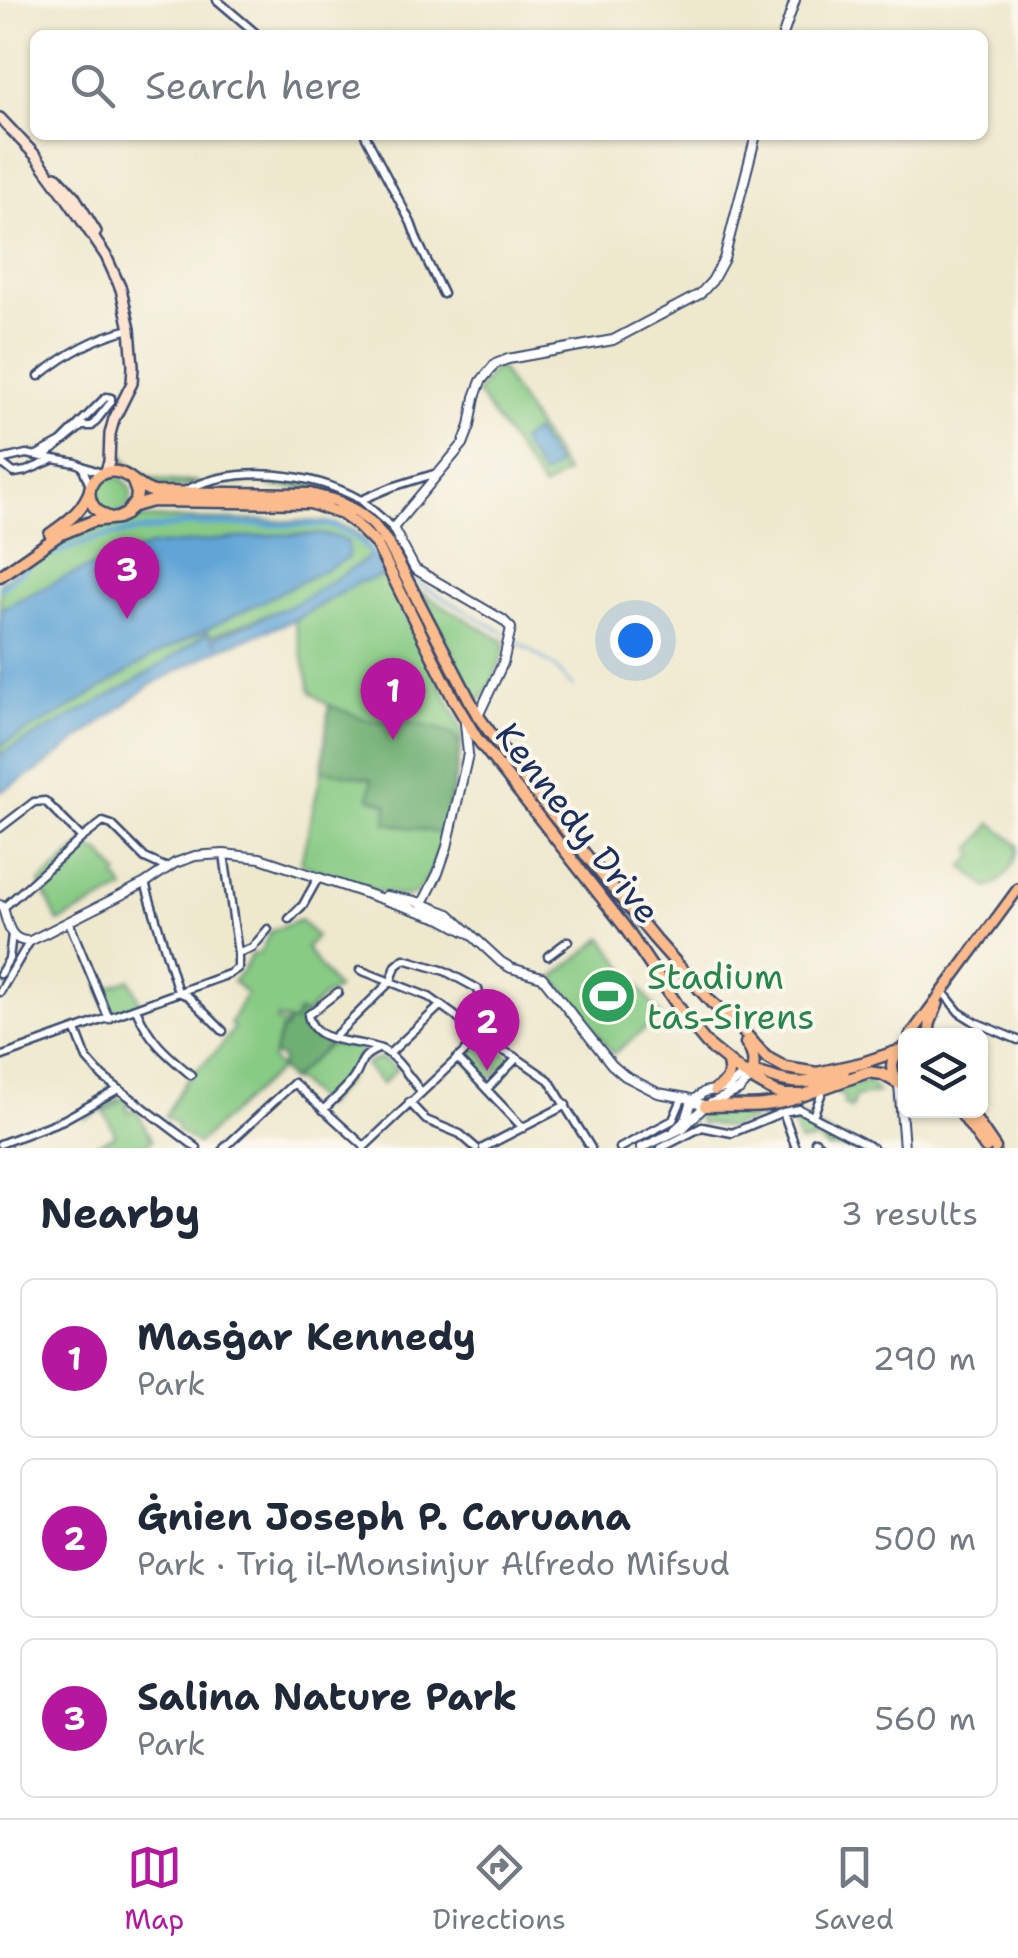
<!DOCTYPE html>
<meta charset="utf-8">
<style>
body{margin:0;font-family:"Shantell Sans",sans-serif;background:#f2f2f3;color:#1f2937}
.controls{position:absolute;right:30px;bottom:30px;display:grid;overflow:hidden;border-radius:15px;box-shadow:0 2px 8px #0004}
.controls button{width:90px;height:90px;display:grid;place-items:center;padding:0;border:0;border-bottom:2px solid #e0e1e3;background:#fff;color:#1f2937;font:50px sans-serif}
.you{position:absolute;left:635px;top:640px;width:35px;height:35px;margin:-25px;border:8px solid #fff;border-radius:50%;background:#1a73e8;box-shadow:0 0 0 15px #1a73e833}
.badge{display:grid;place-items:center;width:65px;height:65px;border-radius:50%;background:#b5179e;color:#fff;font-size:32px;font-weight:700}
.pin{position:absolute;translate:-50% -82px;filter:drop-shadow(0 2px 5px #0008)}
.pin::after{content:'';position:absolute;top:52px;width:35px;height:30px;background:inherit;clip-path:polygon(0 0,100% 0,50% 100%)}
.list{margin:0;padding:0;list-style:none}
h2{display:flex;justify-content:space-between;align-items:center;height:130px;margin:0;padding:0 40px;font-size:42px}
h2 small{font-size:32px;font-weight:400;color:#747a83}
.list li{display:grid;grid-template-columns:65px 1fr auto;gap:30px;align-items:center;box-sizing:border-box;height:160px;margin:0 20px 20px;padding:0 20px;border:2px solid #e0e1e3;border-radius:15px}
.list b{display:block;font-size:38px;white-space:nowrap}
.list p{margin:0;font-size:32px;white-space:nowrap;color:#747a83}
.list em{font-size:32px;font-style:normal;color:#747a83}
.icon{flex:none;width:55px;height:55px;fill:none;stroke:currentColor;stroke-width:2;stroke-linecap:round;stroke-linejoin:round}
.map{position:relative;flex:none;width:1018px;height:1148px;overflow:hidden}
.search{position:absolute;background:#fff;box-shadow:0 2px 8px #0004;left:30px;right:30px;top:30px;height:110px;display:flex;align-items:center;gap:25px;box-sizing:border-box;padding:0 35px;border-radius:15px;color:#747a83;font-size:38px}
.sheet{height:670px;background:#fff}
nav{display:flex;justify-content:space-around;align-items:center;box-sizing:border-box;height:140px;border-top:2px solid #e0e1e3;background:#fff;font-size:28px;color:#747a83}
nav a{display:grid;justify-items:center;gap:5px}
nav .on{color:#b5179e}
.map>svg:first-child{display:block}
.green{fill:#88cb84;stroke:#527d71;stroke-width:2.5}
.forest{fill:#6eaf72;stroke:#446f68;stroke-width:2.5}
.water{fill:#61a5d6;stroke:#3e6a9a;stroke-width:2.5}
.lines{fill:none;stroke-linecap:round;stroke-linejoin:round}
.stream{stroke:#61a5d6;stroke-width:2.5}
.canal{stroke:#61a5d6;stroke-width:6}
.minor-casing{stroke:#3b4b6f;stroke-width:11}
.tertiary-casing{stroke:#3b4b6f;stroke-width:12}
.secondary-casing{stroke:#3b4b6f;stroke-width:14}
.primary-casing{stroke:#3b4b6f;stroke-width:14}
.trunk-casing{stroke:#3b4b6f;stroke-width:15}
.minor{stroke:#fff;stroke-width:6}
.tertiary{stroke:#fff;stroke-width:8}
.secondary{stroke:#fde4d1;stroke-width:9}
.primary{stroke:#fbbb8c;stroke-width:9}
.trunk{stroke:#fbbb8c;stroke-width:10}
.labels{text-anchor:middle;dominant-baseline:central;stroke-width:8;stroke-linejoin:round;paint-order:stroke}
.street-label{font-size:35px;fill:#1b2f5e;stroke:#fbf7ec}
.leisure-label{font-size:35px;fill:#27864d;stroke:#fbf7ec;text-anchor:start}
</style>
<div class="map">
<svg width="1018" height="1148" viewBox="0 0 1018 1148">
<rect width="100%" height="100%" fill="#fbf7ec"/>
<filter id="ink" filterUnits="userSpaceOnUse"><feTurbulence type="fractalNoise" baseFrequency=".01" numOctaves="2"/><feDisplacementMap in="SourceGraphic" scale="20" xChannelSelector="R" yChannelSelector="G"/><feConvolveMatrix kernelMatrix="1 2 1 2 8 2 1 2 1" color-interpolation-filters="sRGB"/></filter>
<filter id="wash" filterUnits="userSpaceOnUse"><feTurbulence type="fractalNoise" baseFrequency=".0048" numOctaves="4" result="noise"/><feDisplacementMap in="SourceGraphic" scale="40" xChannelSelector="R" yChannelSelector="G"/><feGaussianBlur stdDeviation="2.25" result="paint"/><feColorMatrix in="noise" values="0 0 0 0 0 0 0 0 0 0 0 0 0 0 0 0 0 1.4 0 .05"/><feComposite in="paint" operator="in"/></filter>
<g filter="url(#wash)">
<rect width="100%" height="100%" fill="#eee8cd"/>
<path class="green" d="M499 367 566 473 543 488 477 393 492 370Z
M119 420C119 428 117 437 119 444 128 483 167 481 199 482 158 501 103 467 119 420Z
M95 495a18 18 0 1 1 36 0a18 18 0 1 1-36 0Z
M259 477 333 488 352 496 350 501 317 490 297 487H274L261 482 203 485 219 480Z
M136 515 138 518 326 522C347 526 362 531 372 552L367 559 295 604 214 635 98 704 0 754V582L47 548 106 524H123Z
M386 576 458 720 462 733C460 762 439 886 412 895 393 901 320 872 301 862L322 770 329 706 311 692 294 621 359 582Z
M421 593 505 642C501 664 494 686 478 702Z
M992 823 1018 845C1018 862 1004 882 988 888L963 867 975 854 971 850Z
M84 843 96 852 99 851 119 874 116 877 125 889 58 922 40 883Z
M300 920 316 936 306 948 337 989 323 997 305 1014 298 1012 294 1024 277 1018 276 1022 287 1026 285 1030 281 1029 272 1060 280 1069 197 1144 177 1130V1124L165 1116 188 1078 220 1048 234 1028 230 1024 246 994 233 981 243 970 252 954H259L271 931Z
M603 938 661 1016 613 1054 554 977Z
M130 979 140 1003 114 1014 109 1012 100 991Z
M477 1043H488L512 1058 487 1082 462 1057Z
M330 1044 361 1048C353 1078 344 1085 323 1107L297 1081 290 1080Z
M382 1058 397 1069 382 1084 365 1066 369 1062Z
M868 1081 878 1093 855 1097 851 1109 843 1104 846 1100 835 1091Z
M118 1098H124L131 1103 126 1107 128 1112 136 1109 152 1141 138 1148H100L98 1143 116 1135 104 1112 121 1101 85 1119 87 1113Z
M777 1107 778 1111 729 1128 706 1123 702 1125 697 1118 705 1110Z
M796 1116 805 1118 807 1122 855 1148H827L815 1137 812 1141 799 1142 793 1121Z"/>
<path class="forest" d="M329 705 373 722 391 720 436 728 454 735 461 746 443 834 386 823 387 804 369 798 372 779 322 770Z
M298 1012 305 1014 311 1032 330 1044 290 1080 280 1069 282 1058 273 1055 282 1029 285 1030 288 1021 294 1023Z"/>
<path class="water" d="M534 431 557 466 542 476 520 441Z
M317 534 338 537 348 542V558L150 658 68 709 0 746V609L72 574 150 546 272 535Z
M372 552 384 574 371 580 359 582 294 620 217 650 149 686 37 771 0 792V754C72 717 143 681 208 632L216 643V637L295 604 367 559Z"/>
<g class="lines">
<path class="stream" d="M417 583 506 634
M512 638 555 667 573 687"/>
<path class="canal" d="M0 588 36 560 99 537 187 524 328 525C347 530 363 540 374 557L372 560"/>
</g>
</g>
<g filter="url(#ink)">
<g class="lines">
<g class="minor-casing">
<path id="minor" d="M217 0 258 35
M365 135 411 223 418 242 443 294
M39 376C66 354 95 337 130 329
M37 455 61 442 106 397 111 398V402L92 426H82L44 457
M0 460 26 454 76 463 82 466
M0 465H4L14 473 26 471 52 460
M90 486 82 466 101 473
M186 490C238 464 311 472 361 500L392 487 437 473
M362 501 393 528
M0 828 34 802 45 801 82 838
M145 883 178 992 188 996 223 1031
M3 908 82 838 103 822 112 825 145 858 167 868
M289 919 303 905 318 878
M69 922 109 1019
M238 953 252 948 268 929
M548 956 568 941
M360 970 429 997 454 1015 479 1038 517 1058 549 1080 591 1148
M0 974 9 959 12 934
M0 992 30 941
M338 992 308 1015C314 1047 359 1038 383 1050 398 1058 410 1079 421 1091
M943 992 959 1012 975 1022 1018 1040
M136 1009C150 1041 165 1053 191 1075
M76 1030 87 1059 103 1077 197 1148
M333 1038 391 981 396 966 404 959 445 971 478 989 480 998 465 1023
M389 1054 441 1005
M0 1057 229 974 238 968V953L224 854
M457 1058 523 1128
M487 1089 517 1058
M409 1102 426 1120 460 1134 476 1148
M323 1110C333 1100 345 1090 353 1079 364 1064 357 1058 378 1049
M783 1112 796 1148
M813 1116 823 1090
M815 1141 823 1148
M0 1144 63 1120 117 1090
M364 1147 479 1038
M224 1148 294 1083 364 1146
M483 1148 566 1105
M620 1148 673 1120 682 1099
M661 1148 702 1127 732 1133 783 1112 799 1109 873 1148"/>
</g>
<g class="tertiary-casing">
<path id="tertiary" d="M783 35 795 0
M478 716 503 663 511 628 503 620 415 569 393 528 463 444 470 426 475 397 481 381 495 364 508 359 613 340 700 294 712 281 724 259 756 135
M386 896 415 901 449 914 501 962 511 968 542 977 612 1065 625 1076 658 1093 687 1098 705 1106 739 1090 750 1078
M0 905 3 908C8 924 9 942 30 941L145 883 175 863 195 856 207 855 224 854 260 858 442 919 466 932
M422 905 438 873 447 847 468 754 465 723
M899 1084 904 1148
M675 1130 686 1120 692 1101 704 1092 729 1087 744 1074
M641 1148 683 1128 705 1106"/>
</g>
<g class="secondary-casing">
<path id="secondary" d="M0 118 36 156 68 200 106 256 121 289 130 329 133 366 132 383 114 419 110 434 109 462 105 473
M56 176 74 196 96 232"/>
</g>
<g class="primary-casing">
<path id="primary" d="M910 1036 1018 889
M929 1036 930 1024 938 1004"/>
</g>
<g class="trunk-casing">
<path id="trunk" d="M131 507 152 501 310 503 342 514 356 524 377 545 454 700 476 737 624 926 688 1021 707 1044 744 1074 775 1092 785 1095H804L868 1072 882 1074 896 1082
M111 518C76 507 88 467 117 472 130 474 138 488 154 492L310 494 337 501 357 512 372 523 388 543 478 716 526 782 654 938 712 1003 733 1020 766 1057 786 1068 817 1073 862 1063 898 1051
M50 534C67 522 80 513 89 493
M0 576 59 535 93 521 118 518 126 514 136 501 137 493 133 482
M746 1043C754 1053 756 1065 750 1078
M906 1047C887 1057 888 1077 906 1088
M745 1074C758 1071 765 1075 778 1079 801 1086 823 1082 844 1071
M715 1090C726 1083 732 1077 728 1063
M705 1106C736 1105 769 1109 799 1097
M959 1110 986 1148
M969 1110 995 1148"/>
</g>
<use href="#minor" class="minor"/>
<use href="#tertiary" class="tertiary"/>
<use href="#secondary" class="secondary"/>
<use href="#primary" class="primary"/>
<use href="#trunk" class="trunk"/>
</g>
</g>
<defs>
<g id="stadium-disc" transform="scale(2.875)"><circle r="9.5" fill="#2e9e5b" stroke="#fbf7ec"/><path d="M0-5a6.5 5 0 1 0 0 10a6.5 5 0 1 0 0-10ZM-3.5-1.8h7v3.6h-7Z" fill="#fff"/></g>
</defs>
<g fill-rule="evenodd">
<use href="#stadium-disc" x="608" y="996"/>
</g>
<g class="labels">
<g class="street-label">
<text transform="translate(578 823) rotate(52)">Kennedy Drive</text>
</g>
<g class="leisure-label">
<text x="647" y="976">Stadium<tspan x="647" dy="40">tas-Sirens</tspan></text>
</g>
</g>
</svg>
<div class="controls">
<button><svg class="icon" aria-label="layers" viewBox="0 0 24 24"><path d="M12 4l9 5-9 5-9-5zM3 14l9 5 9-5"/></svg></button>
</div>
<div class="you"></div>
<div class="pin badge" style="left:393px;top:740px">1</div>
<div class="pin badge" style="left:487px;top:1071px">2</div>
<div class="pin badge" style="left:127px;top:619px">3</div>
<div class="search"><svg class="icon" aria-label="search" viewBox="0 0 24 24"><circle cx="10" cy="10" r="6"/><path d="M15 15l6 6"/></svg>Search here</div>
</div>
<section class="sheet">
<h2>Nearby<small>3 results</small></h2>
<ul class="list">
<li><span class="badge">1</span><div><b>Masġar Kennedy</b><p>Park</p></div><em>290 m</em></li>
<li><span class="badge">2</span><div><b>Ġnien Joseph P. Caruana</b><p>Park · Triq il-Monsinjur Alfredo Mifsud</p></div><em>500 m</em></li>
<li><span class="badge">3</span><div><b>Salina Nature Park</b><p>Park</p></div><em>560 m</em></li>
</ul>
</section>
<nav>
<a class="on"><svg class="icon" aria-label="map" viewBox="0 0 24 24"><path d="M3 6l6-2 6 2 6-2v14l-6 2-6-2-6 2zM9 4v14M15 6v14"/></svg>Map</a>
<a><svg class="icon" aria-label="directions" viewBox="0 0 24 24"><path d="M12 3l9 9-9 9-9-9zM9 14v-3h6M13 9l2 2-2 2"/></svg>Directions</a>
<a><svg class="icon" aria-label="saved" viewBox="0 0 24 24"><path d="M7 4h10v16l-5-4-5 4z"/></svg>Saved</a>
</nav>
